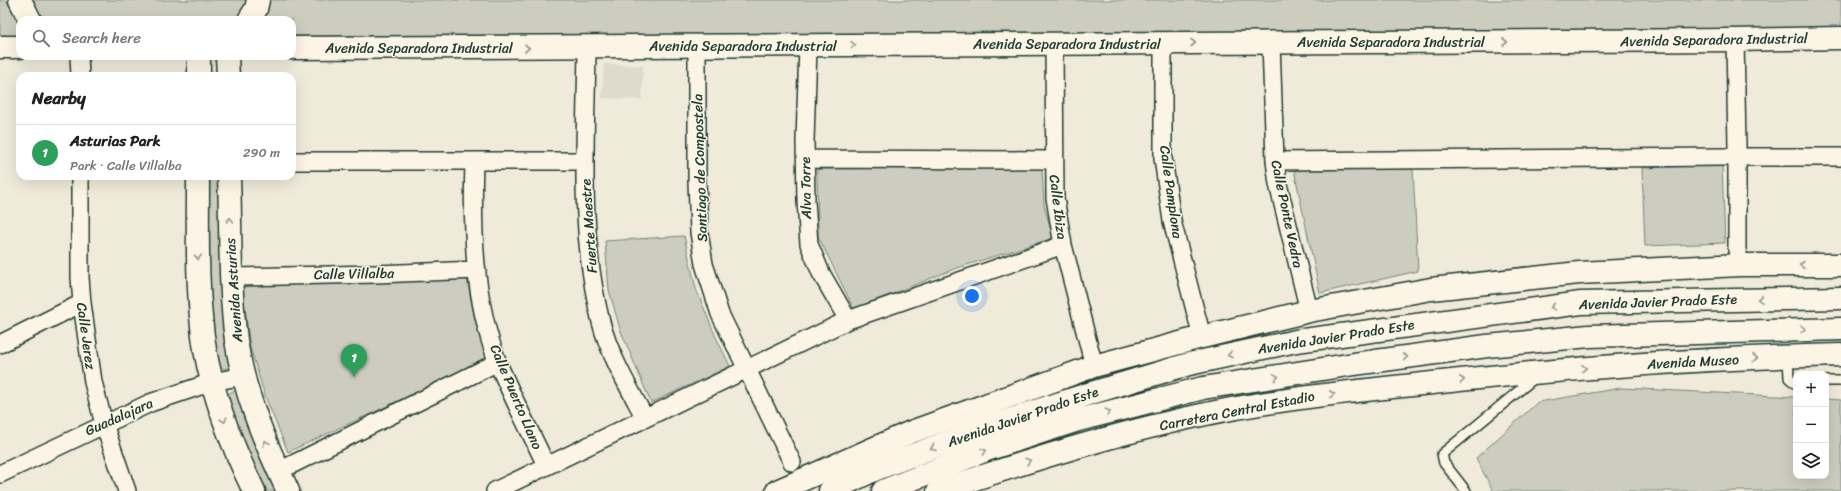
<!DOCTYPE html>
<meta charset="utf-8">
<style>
body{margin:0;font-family:Sriracha,sans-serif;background:#f6f6f6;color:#222}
.controls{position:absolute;right:12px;bottom:12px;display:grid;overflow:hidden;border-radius:8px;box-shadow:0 4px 16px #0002}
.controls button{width:36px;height:36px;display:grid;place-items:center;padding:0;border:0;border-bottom:1px solid #e0e0e0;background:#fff;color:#222;font:20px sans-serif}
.you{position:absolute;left:972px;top:296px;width:14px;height:14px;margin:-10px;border:3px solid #fff;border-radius:50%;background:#1a73e8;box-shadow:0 0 0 6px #1a73e833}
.badge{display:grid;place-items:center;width:26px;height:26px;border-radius:50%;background:#1a73e8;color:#fff;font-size:13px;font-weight:700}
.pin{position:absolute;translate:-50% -33px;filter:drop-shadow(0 1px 2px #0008)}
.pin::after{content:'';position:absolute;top:21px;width:14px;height:12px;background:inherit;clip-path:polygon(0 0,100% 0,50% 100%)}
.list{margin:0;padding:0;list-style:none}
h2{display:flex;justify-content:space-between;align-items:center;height:52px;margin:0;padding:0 16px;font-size:17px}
h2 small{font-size:13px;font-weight:400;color:#767676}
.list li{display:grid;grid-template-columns:26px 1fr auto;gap:12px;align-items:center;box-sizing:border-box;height:56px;padding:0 16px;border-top:1px solid #e0e0e0}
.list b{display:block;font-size:15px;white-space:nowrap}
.list p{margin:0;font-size:13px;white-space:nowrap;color:#767676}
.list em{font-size:13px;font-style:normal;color:#767676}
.icon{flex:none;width:22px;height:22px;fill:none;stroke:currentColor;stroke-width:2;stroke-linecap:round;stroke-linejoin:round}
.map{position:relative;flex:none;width:1841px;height:491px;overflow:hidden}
.search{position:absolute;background:#fff;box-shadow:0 4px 16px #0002;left:16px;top:16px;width:280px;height:44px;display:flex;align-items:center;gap:10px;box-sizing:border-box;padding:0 14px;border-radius:12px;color:#767676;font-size:15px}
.panel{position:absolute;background:#fff;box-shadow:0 4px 16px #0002;left:16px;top:72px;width:280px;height:108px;border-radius:12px}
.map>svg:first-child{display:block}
.built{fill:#dedbcc}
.green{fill:#cccdbf;stroke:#76857a}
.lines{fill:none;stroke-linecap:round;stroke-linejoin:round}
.service-casing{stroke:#1f3d34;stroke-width:12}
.minor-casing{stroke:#1f3d34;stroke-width:20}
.tertiary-casing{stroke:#1f3d34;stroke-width:25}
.secondary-casing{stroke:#1f3d34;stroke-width:25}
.primary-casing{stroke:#1f3d34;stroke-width:25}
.service{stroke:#fcf5e5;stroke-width:9}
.minor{stroke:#fcf5e5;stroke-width:17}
.tertiary{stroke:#fcf5e5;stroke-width:22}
.secondary{stroke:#fcf5e5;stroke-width:22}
.primary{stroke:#fcf5e5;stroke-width:22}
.oneway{stroke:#8e998c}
.labels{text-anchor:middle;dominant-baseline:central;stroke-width:3;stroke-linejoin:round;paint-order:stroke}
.street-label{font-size:14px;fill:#1f3d34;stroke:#fcf5e5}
</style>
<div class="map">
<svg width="1841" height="491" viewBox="0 0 1841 491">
<rect width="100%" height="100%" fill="#efeada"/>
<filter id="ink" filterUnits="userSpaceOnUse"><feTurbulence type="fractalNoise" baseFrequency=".025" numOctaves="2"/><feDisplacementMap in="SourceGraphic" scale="8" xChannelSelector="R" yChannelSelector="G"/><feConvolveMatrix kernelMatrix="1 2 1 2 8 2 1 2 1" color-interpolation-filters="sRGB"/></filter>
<g filter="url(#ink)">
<path class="built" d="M604 64 643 66 642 100 602 98Z"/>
<path class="green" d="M0 0H6L20 25V39L0 38Z
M30 0H248L238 20H40Z
M268 0H1841V30L292 36V20H258Z
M1722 165 1725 243 1645 246 1642 168Z
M1042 167 1044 205 1053 238 954 269 854 309 818 236 817 169Z
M1413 169 1418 271 1320 293 1294 170Z
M207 176H225L233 366 224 369 219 367 209 334Z
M684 236 696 289 715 335 730 366 651 403 620 329 609 290 605 241Z
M467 279 475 320 488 359 288 452 265 396 250 347 242 285Z
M1621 388 1796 397V476H1826V399L1841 400V491H1493L1476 458 1538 402Z
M233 391H237L282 491H262L226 398 228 394Z"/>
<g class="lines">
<g class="service-casing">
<path id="service" d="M1788 357 1789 378 1796 384
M1826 381H1841
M1466 491 1444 463 1442 454 1537 376"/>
</g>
<g class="minor-casing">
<path id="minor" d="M1735 40 1737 146V250L1740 265
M1054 43 1055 198 1063 245 1094 366
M1163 43V158L1172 221 1202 337
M1271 43 1275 161 1278 184 1309 311
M808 46 805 141 806 201 809 244 821 273 848 320
M697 47V181L699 232 704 264 720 314 792 462
M587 48C586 139 578 232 601 322 609 354 629 388 645 418
M79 56 80 76
M806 159 1053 160
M292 161H585
M474 161C472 228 473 299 498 363 512 397 530 431 546 465
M1275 161 1724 157H1841
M80 176V278L82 303 93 382 104 424 127 491
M231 277 376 274 477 270
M0 344 82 303
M279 471 498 362
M0 474 150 403 212 382 244 376
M495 491 848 320 1063 245"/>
</g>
<g class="tertiary-casing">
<path id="tertiary" d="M227 56 228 76
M199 76V56
M198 176C198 234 196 292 205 350 214 399 232 446 254 491
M229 176C231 230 229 286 236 340 244 393 265 443 288 491
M777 491 911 432 1094 366 1202 337 1309 311 1431 289 1579 273 1740 265H1841
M938 491C1034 459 1131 428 1231 409 1297 397 1365 390 1432 383 1568 368 1704 358 1841 355"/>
</g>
<g class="secondary-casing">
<path id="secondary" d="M20 0 30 20
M249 20 256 9 258 0
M0 47H20
M292 48 1735 40 1841 38"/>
</g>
<g class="primary-casing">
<path id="primary" d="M830 491 874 470 981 429 1088 394 1189 364 1296 341 1581 303 1841 298
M883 491 989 449 1078 420 1203 388 1354 364 1487 346 1589 336 1841 329"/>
</g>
<use href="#service" class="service"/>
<use href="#minor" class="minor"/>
<use href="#tertiary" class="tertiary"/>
<use href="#secondary" class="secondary"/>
<use href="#primary" class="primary"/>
</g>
<defs><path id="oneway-chevron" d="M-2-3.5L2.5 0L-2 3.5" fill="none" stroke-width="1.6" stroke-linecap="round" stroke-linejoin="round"/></defs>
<g class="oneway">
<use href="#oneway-chevron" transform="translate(1505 42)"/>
<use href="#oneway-chevron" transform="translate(1193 43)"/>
<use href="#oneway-chevron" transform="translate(853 45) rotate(-1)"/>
<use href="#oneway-chevron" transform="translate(527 48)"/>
<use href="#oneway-chevron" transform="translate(230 220) rotate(-91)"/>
<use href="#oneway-chevron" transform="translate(198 257) rotate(91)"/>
<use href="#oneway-chevron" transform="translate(1802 265) rotate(180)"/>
<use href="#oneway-chevron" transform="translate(1760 299) rotate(179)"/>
<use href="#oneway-chevron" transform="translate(1553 307) rotate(172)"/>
<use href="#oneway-chevron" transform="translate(1803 329) rotate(-1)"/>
<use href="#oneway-chevron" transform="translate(1230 355) rotate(168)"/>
<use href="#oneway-chevron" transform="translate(1405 357) rotate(-8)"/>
<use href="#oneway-chevron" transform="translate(1755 358) rotate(-2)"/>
<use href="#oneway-chevron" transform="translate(1584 368) rotate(-3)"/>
<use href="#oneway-chevron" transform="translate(1276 377) rotate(-9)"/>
<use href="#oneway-chevron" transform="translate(1462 380) rotate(-6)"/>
<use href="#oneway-chevron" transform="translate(1332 394) rotate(-6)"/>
<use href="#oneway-chevron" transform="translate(1108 412) rotate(-14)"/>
<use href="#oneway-chevron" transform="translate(224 420) rotate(71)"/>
<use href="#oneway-chevron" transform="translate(266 443) rotate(-114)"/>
<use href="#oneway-chevron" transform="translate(933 448) rotate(159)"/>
<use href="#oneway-chevron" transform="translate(984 451) rotate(-20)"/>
<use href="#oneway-chevron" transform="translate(1028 461) rotate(-16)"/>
</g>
</g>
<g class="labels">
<g class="street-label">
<text transform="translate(1714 40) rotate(-1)">Avenida Separadora Industrial</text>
<text x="1391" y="42">Avenida Separadora Industrial</text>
<text x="1067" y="44">Avenida Separadora Industrial</text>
<text x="743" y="46">Avenida Separadora Industrial</text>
<text x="419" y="48">Avenida Separadora Industrial</text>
<text transform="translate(700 168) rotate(-92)">Santiago de Compostela</text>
<text transform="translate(806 188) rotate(-91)">Alva Torre</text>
<text transform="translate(1171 192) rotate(82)">Calle Pamplona</text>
<text transform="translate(1058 207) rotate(83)">Calle Ibiza</text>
<text transform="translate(1287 214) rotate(78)">Calle Ponte Vedra</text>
<text transform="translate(589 226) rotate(-94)">Fuerte Maestre</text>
<text transform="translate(354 274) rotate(-1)">Calle Villalba</text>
<text transform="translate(234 290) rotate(-94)">Avenida Asturias</text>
<text transform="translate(1658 302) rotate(-2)">Avenida Javier Prado Este</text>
<text transform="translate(86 336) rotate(82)">Calle Jerez</text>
<text transform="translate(1336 337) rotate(-9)">Avenida Javier Prado Este</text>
<text transform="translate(1693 362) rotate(-3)">Avenida Museo</text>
<text transform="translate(516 397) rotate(67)">Calle Puerto Llano</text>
<text transform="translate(1237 411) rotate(-11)">Carretera Central Estadio</text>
<text transform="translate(119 417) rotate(-24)">Guadalajara</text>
<text transform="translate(1023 417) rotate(-19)">Avenida Javier Prado Este</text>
</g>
</g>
</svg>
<div class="controls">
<button>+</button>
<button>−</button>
<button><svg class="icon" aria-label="layers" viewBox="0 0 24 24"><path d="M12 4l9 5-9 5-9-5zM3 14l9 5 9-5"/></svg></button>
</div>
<div class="you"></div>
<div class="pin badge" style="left:354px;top:377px;background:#2e9e5b">1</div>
<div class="search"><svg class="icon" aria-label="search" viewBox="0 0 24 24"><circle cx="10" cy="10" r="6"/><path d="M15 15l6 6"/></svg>Search here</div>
<section class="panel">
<h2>Nearby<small></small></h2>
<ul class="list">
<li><span class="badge" style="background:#2e9e5b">1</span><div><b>Asturias Park</b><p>Park · Calle Villalba</p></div><em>290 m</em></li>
</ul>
</section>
</div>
